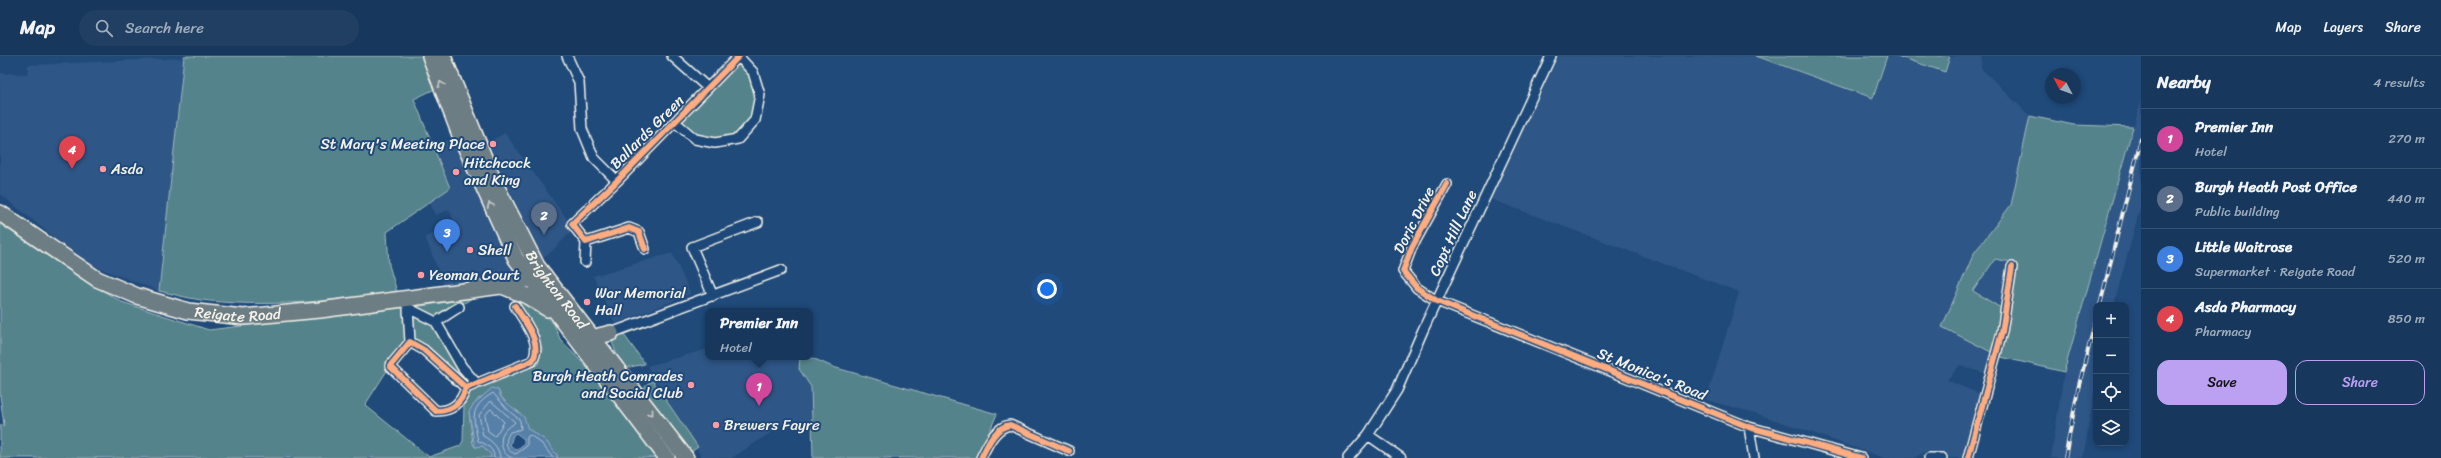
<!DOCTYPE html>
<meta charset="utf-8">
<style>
body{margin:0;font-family:Sriracha,sans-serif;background:#203f62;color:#f1f3f6}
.controls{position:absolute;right:12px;bottom:12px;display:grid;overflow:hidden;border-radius:8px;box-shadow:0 2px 6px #0003}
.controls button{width:36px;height:36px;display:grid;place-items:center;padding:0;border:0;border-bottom:1px solid #365272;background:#17385c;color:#f1f3f6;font:20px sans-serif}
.compass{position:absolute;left:2045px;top:12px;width:36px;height:36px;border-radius:50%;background:#17385c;box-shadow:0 2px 6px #0003;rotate:311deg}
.you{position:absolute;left:1047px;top:233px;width:14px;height:14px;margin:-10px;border:3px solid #fff;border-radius:50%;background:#1a73e8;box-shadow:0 0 0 6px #1a73e833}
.badge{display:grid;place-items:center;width:26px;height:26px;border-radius:50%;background:#bca0f2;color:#fff;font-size:13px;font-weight:700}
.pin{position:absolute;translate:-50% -33px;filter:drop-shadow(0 1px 2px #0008)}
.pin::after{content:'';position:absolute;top:21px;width:14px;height:12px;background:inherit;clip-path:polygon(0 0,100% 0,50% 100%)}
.popup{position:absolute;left:705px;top:252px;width:108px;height:52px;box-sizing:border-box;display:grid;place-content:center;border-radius:8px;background:#17385c;filter:drop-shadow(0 1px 3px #0005);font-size:13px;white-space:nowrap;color:#9eacbb}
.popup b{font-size:15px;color:#f1f3f6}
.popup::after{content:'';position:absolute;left:50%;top:100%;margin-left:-8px;border:8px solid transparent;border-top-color:#17385c}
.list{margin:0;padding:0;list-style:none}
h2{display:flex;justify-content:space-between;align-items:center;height:52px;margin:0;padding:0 16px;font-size:17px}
h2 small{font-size:13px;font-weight:400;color:#9eacbb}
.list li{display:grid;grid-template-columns:26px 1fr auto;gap:12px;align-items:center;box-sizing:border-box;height:60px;padding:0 16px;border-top:1px solid #365272}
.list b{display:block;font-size:15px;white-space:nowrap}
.list p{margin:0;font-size:13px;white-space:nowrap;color:#9eacbb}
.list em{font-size:13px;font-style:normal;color:#9eacbb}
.actions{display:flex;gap:8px;padding:12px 16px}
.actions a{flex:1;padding:9px 0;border:1px solid #bca0f2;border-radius:12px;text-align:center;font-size:14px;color:#bca0f2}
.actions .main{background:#bca0f2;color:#111}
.icon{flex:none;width:22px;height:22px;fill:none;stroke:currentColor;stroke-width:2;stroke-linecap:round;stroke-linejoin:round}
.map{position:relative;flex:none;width:2141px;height:402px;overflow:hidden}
header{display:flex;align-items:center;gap:24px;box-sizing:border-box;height:56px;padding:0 20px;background:#17385c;border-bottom:1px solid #365272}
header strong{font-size:19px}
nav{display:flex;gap:22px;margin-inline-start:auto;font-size:14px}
.search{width:280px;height:36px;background:#203f62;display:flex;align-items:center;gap:10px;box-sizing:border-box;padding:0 14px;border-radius:22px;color:#9eacbb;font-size:15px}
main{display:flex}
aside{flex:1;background:#17385c}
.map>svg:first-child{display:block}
.built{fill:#2e5686}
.green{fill:#54838c;stroke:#a4baba;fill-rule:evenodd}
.water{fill:#5780a8;stroke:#96adc2;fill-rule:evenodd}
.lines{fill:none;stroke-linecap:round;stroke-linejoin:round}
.shore{stroke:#b5c4ce;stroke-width:1}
.minor-casing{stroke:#f4f1e8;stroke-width:12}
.trunk-casing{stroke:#f4f1e8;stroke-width:18}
.minor{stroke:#1f4a7a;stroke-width:9}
.trunk{stroke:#6d7d84;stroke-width:15}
.rail-casing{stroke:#f4f1e8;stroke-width:4}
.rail{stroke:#1f4a7a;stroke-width:2.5;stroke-dasharray:8;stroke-linecap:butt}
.cycleway-casing{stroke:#1f4a7a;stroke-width:8}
.cycleway{stroke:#ffac80;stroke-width:6}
.oneway{stroke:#ccceca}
.poi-dot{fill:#ff9aa2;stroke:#1f4a7a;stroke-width:1.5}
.labels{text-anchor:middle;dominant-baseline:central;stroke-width:4;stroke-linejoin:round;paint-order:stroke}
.street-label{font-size:15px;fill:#f4f1e8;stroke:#1f4a7a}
.poi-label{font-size:15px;fill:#f4f1e8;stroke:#1f4a7a;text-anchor:start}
</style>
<header>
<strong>Map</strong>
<div class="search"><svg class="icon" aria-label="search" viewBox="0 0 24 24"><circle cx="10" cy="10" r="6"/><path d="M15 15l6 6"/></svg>Search here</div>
<nav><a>Map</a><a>Layers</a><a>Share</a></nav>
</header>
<main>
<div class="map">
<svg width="2141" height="402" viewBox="0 0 2141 402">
<rect width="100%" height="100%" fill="#1f4a7a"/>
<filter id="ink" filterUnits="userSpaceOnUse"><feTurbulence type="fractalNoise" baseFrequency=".025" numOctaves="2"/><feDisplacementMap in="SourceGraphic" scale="8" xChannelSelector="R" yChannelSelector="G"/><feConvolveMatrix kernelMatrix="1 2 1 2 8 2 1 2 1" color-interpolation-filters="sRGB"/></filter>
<g filter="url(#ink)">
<path class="built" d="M1554 0H1982L1981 12 2030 60 2019 208 2001 301 1986 318 1960 309 1947 324 1982 339 1965 402H1950L1945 396H1925L1914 402H1884L1758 358 1706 344 1739 236 1490 143Z
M184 2 159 235 86 207 0 138V17L27 18 28 9Z
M2141 45V149L2114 249H2096V327L2083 402H2051L2064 316Z
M505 77 574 173 550 197 508 220 490 225 444 229 425 181 456 169 449 154 435 159 430 147 450 132 434 89 455 82 488 86Z
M672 197 691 238 615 268 593 220Z
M708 293V301H800L799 313 811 331V372L784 368 732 402H702L647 310Z"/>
<path class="green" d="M184 0H425L437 32 414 43 450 132 387 176 389 209 397 236C333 245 266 252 201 244 187 242 173 238 159 235Z
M1756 0H1887L1873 42Z
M1897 0H1950L1945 16Z
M739 1 753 16 760 39 755 64 738 83H695L675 66Z
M2030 60 2074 69 2133 71 2064 316 2001 301 1942 271 1974 197 2011 149ZM1995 203 2011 206 2016 212 2009 257 1973 235Z
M0 168 76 219 122 246 209 274 402 250 408 252 472 242 436 266 462 311 454 319 410 286 390 310 365 349 429 401 460 390 463 385 464 349 471 335 538 308 542 292 512 239 531 246 554 268 560 283 592 317 659 402H557V399L545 384 528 373 518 355C509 353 502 342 498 334L478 343 469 356 473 388 475 391 483 390 491 399 490 402H0V370L4 369 0 340Z
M622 276 645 308 625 312 620 306 611 284 613 281Z
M800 301H810L833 311 997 358 978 402H813L811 331 799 313Z
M653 325 698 391 691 396 683 393 640 338 647 328Z"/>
<path class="water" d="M492 332 498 334 501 342 524 361 528 373 545 384 557 399V402H490L491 399 483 390 475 391 469 356 473 349ZM516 377 524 383V388L516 394 510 389 513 379Z"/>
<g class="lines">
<path class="shore" d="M491 353 504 366 495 380 488 375 485 360Z
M494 402C495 393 485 387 478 385 473 360 469 352 493 337L510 356 520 364 521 373 510 376C504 385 505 395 516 398L527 390V381L530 379 542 388 553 402
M500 402C500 392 491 384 483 380L479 359 491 345 515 366C513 370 508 370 505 374 498 384 501 398 512 402"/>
<g class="minor-casing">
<path id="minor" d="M567 0 579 26 582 73 594 102 617 125
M672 0 708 32
M675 66 695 83 715 87 738 83 755 64 760 39 753 16 739 1
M1447 128 1412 191 1403 215 1417 232 1437 245 1749 371 1861 402
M645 193 639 176 629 172 586 186 572 168 617 125 739 0
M585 206 586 186
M713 240 692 191 758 166
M404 243 408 252 436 266 462 311 476 327
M408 252 410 286
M436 266 459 251
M611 277 781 214
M466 332 424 294 410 286 390 310 436 355C453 355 461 347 466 332L532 305C544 288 524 265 515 250
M1749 371 1754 402
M1368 379 1401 402
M981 402C987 390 995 371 1010 369L1069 395
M1348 402 1368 379 1397 334 1423 274 1551 0
M1929 402H1942
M1968 402 2002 276 2012 211"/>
</g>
<g class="trunk-casing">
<g id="trunk">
<path d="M430 0 460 79 516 203 667 402"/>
<path id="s1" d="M443 0 494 126 537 210 686 402"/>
<path id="s2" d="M0 157 97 223 137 240 188 255 243 261 320 254 501 230 544 219"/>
<path d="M502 230 527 240 548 253"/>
<path d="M590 293 599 280 611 277"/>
</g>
</g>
<use href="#minor" class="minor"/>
<use href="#trunk" class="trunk"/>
<g class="rail-casing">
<path id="rail" d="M2100 249 2141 83
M2065 402 2078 333 2096 263"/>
</g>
<use href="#rail" class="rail"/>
<g class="cycleway-casing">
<path id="cycleway" d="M1447 128 1412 191 1403 215 1417 232 1437 245 1749 371 1861 402
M645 193 639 176 629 172 586 186 572 168 617 125 739 0
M466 332 424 294 410 286 390 310 436 355C453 355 461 347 466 332L532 305C544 288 524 265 515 250
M981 402C987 390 995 371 1010 369L1069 395
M1968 402 2002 276 2012 211"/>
</g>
<use href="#cycleway" class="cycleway"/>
</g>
<defs><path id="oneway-chevron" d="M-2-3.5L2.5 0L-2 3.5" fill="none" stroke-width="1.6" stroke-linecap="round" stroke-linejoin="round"/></defs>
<g class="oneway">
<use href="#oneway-chevron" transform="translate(441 28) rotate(-111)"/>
<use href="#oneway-chevron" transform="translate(490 149) rotate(-114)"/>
<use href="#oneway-chevron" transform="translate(651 357) rotate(52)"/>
</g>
</g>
<g class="poi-dot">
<circle cx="493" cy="88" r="4"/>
<circle cx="103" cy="113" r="4"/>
<circle cx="456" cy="116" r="4"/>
<circle cx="470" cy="194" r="4"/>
<circle cx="421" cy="219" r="4"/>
<circle cx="587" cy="246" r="4"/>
<circle cx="691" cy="329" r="4"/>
<circle cx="716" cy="369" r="4"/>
</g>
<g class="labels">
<g class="street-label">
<text transform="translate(647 76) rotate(-45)">Ballards Green</text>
<text transform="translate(1414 164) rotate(-63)">Doric Drive</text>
<text transform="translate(1453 177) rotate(-65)">Copt Hill Lane</text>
<text stroke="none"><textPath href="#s1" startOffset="261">Brighton Road</textPath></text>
<text stroke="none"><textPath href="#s2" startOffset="264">Reigate Road</textPath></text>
<text transform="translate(1652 318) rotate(22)">St Monica's Road</text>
</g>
<g class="poi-label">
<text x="485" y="88" text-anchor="end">St Mary's Meeting Place</text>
<text x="464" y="107">Hitchcock<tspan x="464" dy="17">and King</tspan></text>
<text x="111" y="113">Asda</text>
<text x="478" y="194">Shell</text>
<text x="429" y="219">Yeoman Court</text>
<text x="595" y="237">War Memorial<tspan x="595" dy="17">Hall</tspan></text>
<text x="683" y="320" text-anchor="end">Burgh Heath Comrades<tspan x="683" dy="17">and Social Club</tspan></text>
<text x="724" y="369">Brewers Fayre</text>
</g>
</g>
</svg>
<div class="controls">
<button>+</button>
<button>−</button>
<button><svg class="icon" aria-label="locate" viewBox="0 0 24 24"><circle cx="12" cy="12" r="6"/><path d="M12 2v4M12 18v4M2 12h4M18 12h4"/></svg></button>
<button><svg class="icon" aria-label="layers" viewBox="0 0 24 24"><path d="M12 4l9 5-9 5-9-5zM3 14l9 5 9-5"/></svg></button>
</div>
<svg class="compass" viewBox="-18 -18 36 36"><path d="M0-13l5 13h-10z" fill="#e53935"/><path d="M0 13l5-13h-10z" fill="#9eacbb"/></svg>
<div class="you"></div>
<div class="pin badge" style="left:759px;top:350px;background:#d1479c">1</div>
<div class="popup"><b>Premier Inn</b>Hotel</div>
<div class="pin badge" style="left:544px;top:179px;background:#5c6f8a">2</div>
<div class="pin badge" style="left:447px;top:196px;background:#3f7fe0">3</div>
<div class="pin badge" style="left:72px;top:113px;background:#e0444e">4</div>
</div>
<aside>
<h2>Nearby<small>4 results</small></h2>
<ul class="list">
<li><span class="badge" style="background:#d1479c">1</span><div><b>Premier Inn</b><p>Hotel</p></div><em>270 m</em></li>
<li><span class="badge" style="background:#5c6f8a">2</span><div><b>Burgh Heath Post Office</b><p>Public building</p></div><em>440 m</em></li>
<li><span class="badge" style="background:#3f7fe0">3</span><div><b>Little Waitrose</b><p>Supermarket · Reigate Road</p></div><em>520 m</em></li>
<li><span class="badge" style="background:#e0444e">4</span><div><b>Asda Pharmacy</b><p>Pharmacy</p></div><em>850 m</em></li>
</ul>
<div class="actions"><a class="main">Save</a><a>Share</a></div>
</aside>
</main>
